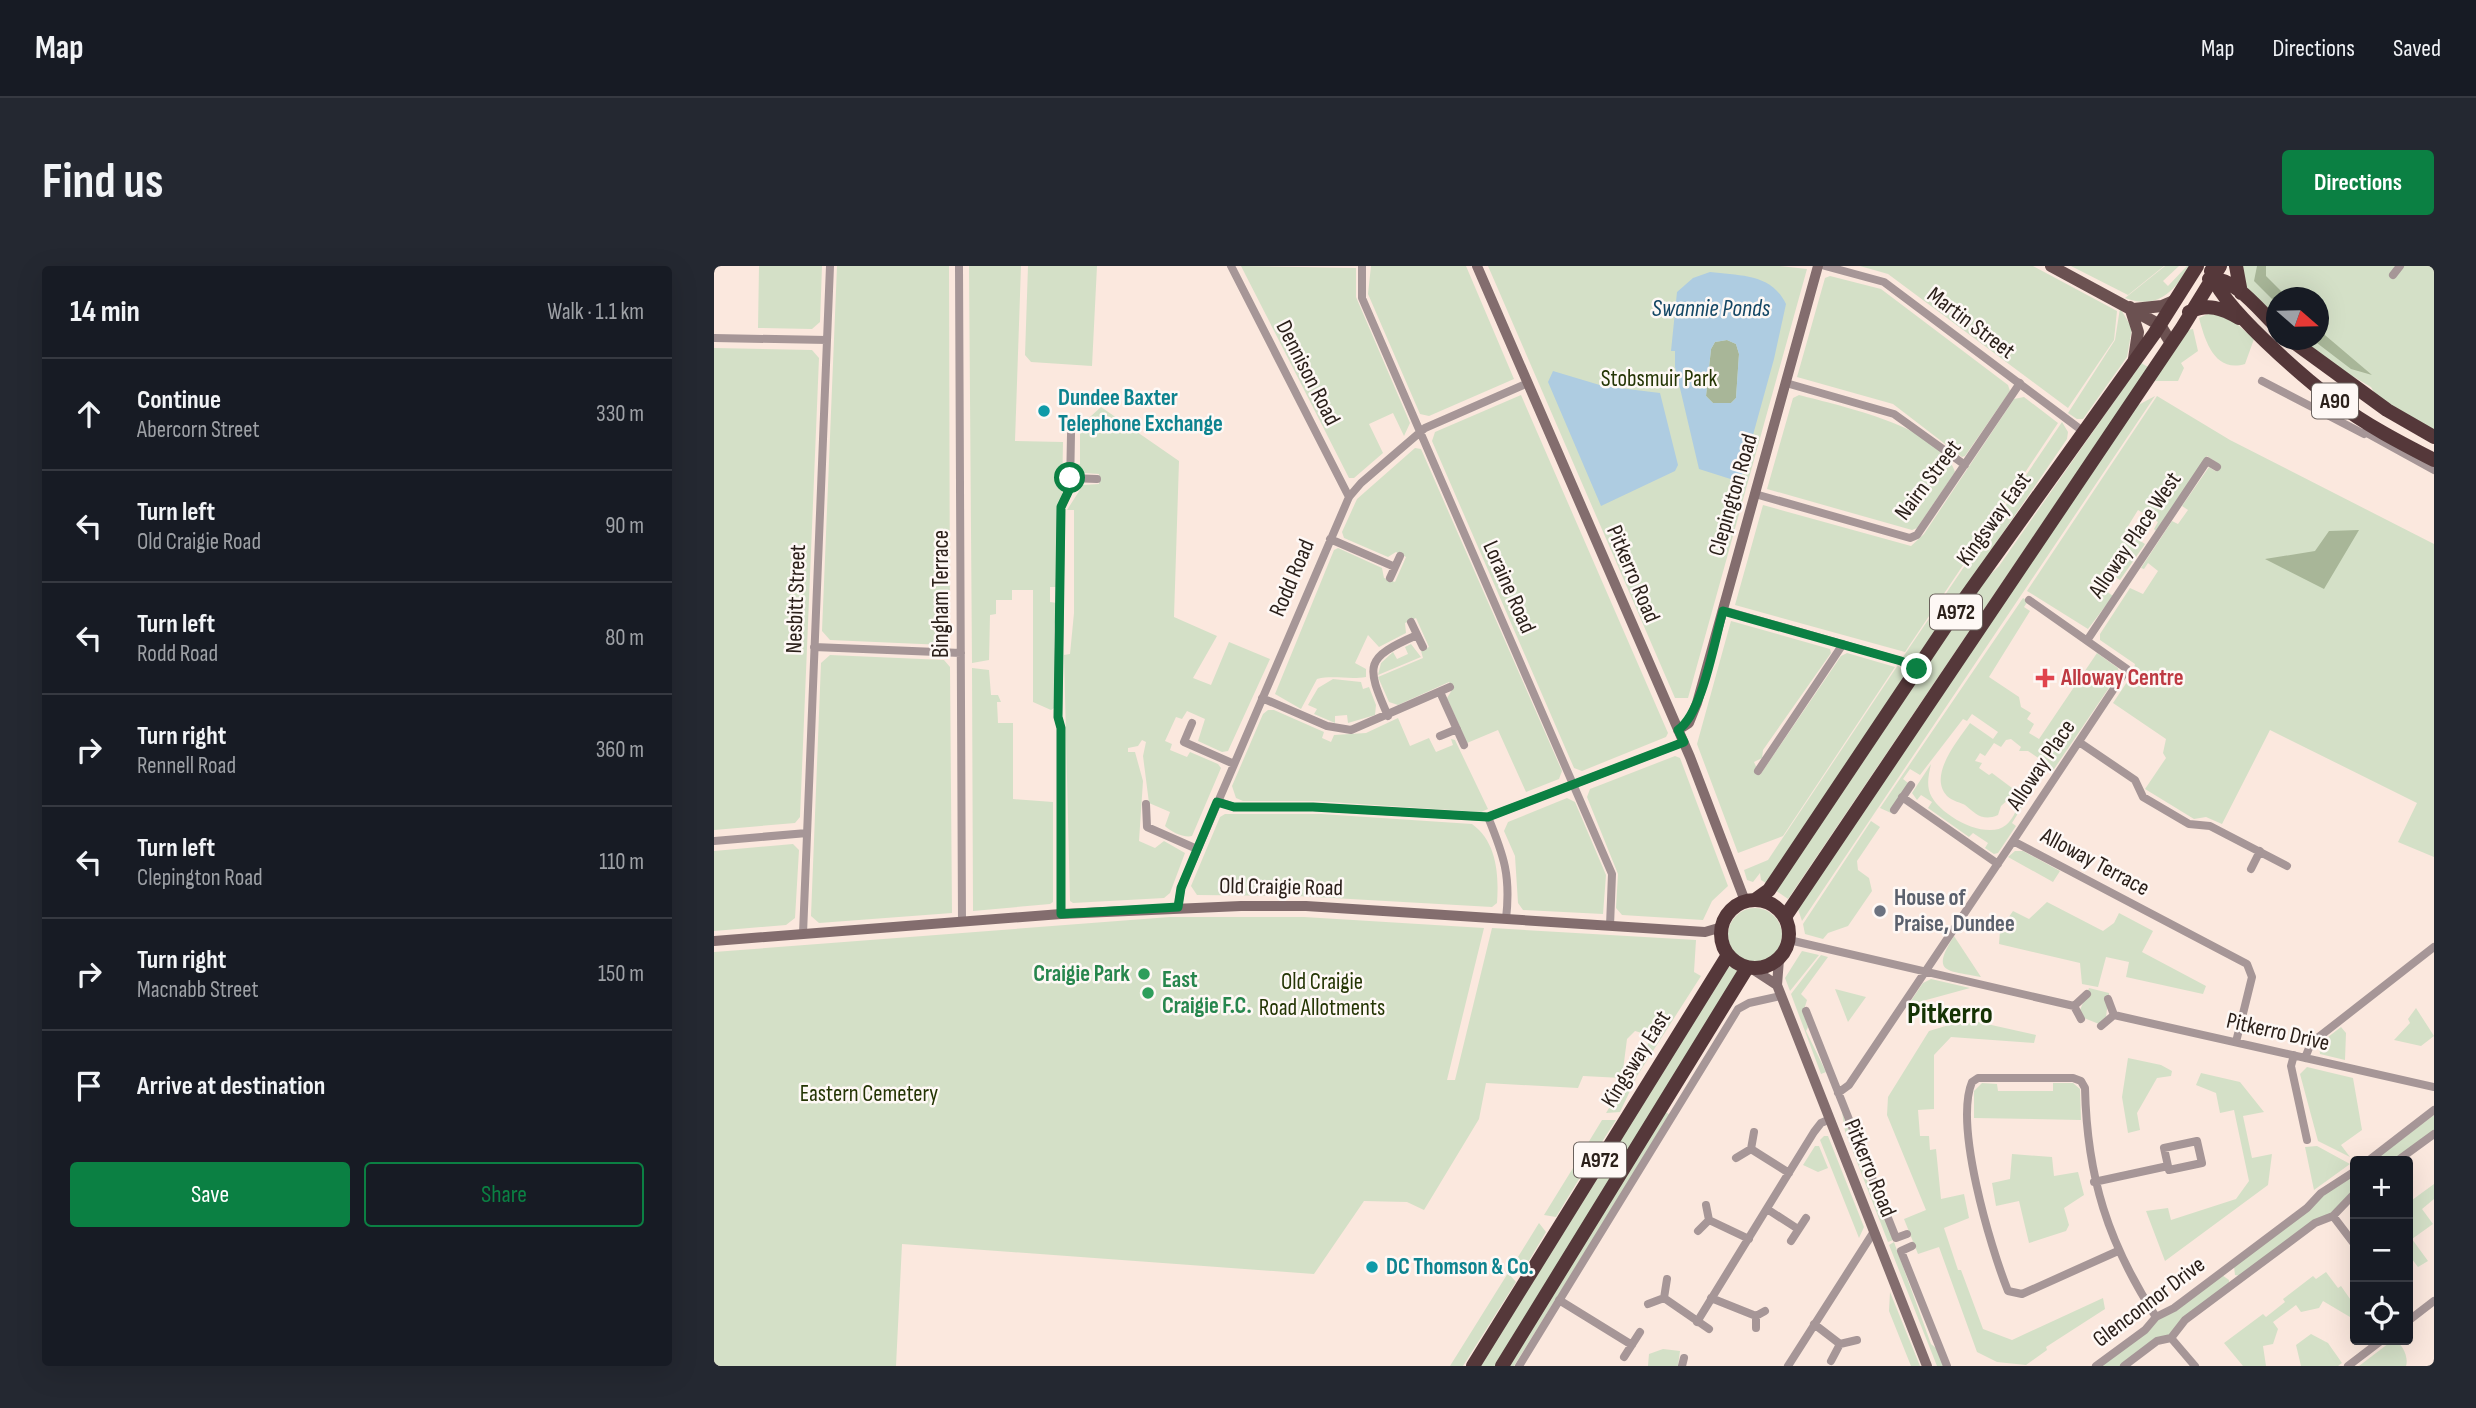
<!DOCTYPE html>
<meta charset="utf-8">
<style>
body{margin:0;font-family:"Sofia Sans Condensed",sans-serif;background:#242831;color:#f1f3f6}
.controls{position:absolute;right:21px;bottom:21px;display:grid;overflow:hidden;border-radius:7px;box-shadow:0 7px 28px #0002}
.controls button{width:63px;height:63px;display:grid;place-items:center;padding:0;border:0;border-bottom:2px solid #363941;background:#171b24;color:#f1f3f6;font:35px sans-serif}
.compass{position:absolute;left:1552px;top:21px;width:63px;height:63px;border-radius:50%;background:#171b24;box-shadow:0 7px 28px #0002;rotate:110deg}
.stop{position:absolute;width:21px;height:21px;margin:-16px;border:5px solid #0b8043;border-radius:50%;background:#fff}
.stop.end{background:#0b8043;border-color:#fff;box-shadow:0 2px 7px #0008}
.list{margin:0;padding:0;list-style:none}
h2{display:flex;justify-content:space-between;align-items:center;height:91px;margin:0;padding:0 28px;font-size:30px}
h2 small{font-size:23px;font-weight:400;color:#9ea1a6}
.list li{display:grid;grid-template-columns:46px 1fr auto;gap:21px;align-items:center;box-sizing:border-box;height:112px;padding:0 28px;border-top:2px solid #363941}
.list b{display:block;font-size:26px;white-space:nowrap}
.list p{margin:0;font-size:23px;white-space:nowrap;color:#9ea1a6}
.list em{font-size:23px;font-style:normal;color:#9ea1a6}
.actions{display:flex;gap:14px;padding:21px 28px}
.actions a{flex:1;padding:16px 0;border:2px solid #0b8043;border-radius:7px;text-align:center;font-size:24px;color:#0b8043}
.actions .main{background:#0b8043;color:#fff}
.icon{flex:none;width:38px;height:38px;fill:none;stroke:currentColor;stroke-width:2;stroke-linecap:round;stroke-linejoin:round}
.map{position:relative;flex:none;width:1720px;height:1100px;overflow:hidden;border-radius:7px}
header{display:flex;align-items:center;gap:42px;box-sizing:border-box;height:98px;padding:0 35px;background:#171b24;border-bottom:2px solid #363941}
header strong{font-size:33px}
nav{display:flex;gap:38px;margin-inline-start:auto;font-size:24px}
.intro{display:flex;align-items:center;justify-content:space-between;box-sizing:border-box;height:168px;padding:0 42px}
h1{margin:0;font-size:49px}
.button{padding:18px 32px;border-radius:7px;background:#0b8043;color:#fff;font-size:24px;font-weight:700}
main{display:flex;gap:42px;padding:0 42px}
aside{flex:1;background:#171b24;border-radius:7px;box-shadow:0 7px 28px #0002}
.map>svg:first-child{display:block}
.green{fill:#d4e0c7}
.forest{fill:#a8b698}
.water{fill:#aecce1;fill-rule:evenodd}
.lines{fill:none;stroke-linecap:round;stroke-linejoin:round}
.street{stroke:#a69697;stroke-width:8}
.secondary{stroke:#836d6e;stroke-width:10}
.primary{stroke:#6b5151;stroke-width:12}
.highway{stroke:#55383a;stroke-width:14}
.route{stroke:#0b8043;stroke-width:9}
.culture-dot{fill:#0f9aa8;stroke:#fef8f5;stroke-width:2.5}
.health-dot{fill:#e0444e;stroke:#fef8f5;stroke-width:2.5}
.worship-dot{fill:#6b7280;stroke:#fef8f5;stroke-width:2.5}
.leisure-dot{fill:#2e9e5b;stroke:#fef8f5;stroke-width:2.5}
.labels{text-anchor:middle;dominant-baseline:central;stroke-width:5;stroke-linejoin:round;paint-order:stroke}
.shield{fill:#fef8f5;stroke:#6a615c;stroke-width:2}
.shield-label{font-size:21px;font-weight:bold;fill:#2b201a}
.street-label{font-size:23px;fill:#2b201a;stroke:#fef8f5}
.park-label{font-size:23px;fill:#243504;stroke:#fef8f5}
.culture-label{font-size:23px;font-weight:bold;fill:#0d838f;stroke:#fef8f5;text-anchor:start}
.health-label{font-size:23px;font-weight:bold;fill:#be3a42;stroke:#fef8f5;text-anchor:start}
.worship-label{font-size:23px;font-weight:bold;fill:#5b616d;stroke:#fef8f5;text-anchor:start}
.leisure-label{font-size:23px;font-weight:bold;fill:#27864d;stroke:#fef8f5;text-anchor:end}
.water-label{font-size:24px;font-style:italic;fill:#144765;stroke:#fef8f5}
.district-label{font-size:30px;font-weight:bold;fill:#153305;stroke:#fef8f5}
</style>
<header>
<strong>Map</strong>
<nav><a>Map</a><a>Directions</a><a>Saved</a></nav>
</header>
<div class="intro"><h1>Find us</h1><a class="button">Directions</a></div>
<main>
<aside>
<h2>14 min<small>Walk · 1.1 km</small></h2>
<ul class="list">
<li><svg class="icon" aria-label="ahead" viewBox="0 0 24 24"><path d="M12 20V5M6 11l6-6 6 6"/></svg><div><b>Continue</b><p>Abercorn Street</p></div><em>330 m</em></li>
<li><svg class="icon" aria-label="left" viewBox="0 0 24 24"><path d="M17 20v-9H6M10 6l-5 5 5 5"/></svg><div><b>Turn left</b><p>Old Craigie Road</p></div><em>90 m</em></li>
<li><svg class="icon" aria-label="left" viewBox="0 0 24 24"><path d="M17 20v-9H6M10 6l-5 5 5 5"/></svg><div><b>Turn left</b><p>Rodd Road</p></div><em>80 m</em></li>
<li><svg class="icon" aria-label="right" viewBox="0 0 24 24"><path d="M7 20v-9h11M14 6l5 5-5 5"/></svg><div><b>Turn right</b><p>Rennell Road</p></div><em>360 m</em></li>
<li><svg class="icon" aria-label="left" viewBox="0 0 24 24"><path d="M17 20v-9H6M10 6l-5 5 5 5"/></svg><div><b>Turn left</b><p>Clepington Road</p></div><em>110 m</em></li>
<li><svg class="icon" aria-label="right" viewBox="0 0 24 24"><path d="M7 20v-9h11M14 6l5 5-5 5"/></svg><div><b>Turn right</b><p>Macnabb Street</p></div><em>150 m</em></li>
<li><svg class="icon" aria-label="arrive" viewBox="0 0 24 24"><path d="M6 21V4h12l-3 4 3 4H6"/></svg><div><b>Arrive at destination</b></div></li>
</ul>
<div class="actions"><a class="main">Save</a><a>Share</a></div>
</aside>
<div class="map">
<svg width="1720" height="1100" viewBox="0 0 1720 1100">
<rect width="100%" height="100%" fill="#fbe8de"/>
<path class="green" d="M45 0H108L106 56 98 63 44 62Z
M123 0H235L236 372 230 379 116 374 108 365Z
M255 0H307L301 175 349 176 348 229 343 240V321H336V336L343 337 340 365V442L337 444 319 436V324H298V334H282V348L276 349 275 394 258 397Z
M314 0H383L378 100 317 96 311 89Z
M527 0 642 2V31L696 157 690 170 679 147 655 158 669 187 640 212H635Z
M657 0H752L800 113 715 150 706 148 654 28Z
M774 0H1066L1093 3 974 432H961Z
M1146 0H1319L1403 45 1400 74 1354 142 1174 8Z
M1357 0H1450L1414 29Z
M1451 0H1465L1449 15 1454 20 1473 0H1477C1458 26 1445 44 1411 32Z
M1526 0H1720V165L1663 131 1657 121 1611 94 1585 74H1604V32H1562V53L1529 18Z
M1116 10 1167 23 1294 119 1296 125 1251 190 1248 191 1179 138 1083 111 1111 12Z
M1406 42 1418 62 1413 91 1369 153H1363L1354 147 1401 74Z
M1498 46 1515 51 1540 73 1531 98C1500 107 1491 74 1485 52Z
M1479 63 1484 85 1467 97 1470 102 1464 115H1441L1431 123 1474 64Z
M0 82 98 84 105 92 86 551 81 557 0 564Z
M1427 97 1434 101 1074 633 1061 624 1265 320 1285 300Z
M807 129 954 467 952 471 868 505 860 502 718 175 721 166Z
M1085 129C1126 140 1228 161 1241 206L1203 262 1198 264 1053 223 1079 132Z
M1441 130 1088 655 1083 640 1417 143Z
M1443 130 1516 174 1720 278V591L1684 576 1703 537 1556 464 1508 558 1492 551 1480 553 1431 523 1452 492 1449 487 1452 473 1399 437 1419 407 1421 398 1386 374V368L1416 322 1429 328 1444 305 1434 297 1430 303 1427 302 1458 255 1464 258 1474 244 1468 240 1495 201 1501 205 1505 198 1493 190 1442 265 1440 263 1444 256 1424 244 1411 265 1431 278 1406 314 1401 311 1392 325 1399 330 1374 363 1313 325Z
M1310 131 1344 157 1191 386 1021 339 1049 239 1197 280 1210 268 1300 133Z
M387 141 465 195 460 351 503 370 479 412 497 419 515 376 556 393 514 485 508 486 484 475 491 453 473 445 468 453 462 451 451 475 458 478 456 484 473 491 476 486 504 498 507 502 478 570C470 572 457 566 451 560L456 546 435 537 429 490 432 476 428 474 424 480 414 482V486H421L429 515 425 575 441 582 450 575 471 587 456 627 450 632 359 637 356 635 350 389 356 388 360 347V244H353L369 219 385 218V208L370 207 360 199 366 198V160Z
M1348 156 1354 166 1353 173 1206 388 1195 394 1189 391Z
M701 182 707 183 848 505 845 513 812 526 784 464 753 477 733 432 738 424 735 416 684 439 675 436 664 411 709 392 707 385 715 381 702 352 691 357 692 367 665 381 654 369 641 397 652 403V411C635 414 620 409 603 413L587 443 561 428 620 284 624 282 668 302 670 312 681 316 692 291 682 286 674 291 630 272 628 266 643 233Z
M1309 332 1314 335 1310 341 1316 345 1275 411 1305 431 1307 441 1317 447 1313 453 1320 458 1315 467 1325 473 1383 387 1404 402 1405 407 1338 506 1332 505 1335 499 1314 485H1305L1307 481 1297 473 1292 474 1287 481 1280 477 1271 490 1266 487 1261 495 1268 497 1265 502 1275 509 1278 507 1310 531 1316 523 1318 525 1298 557 1302 560 1284 587 1280 588 1271 582 1274 577 1259 567 1255 571 1214 542 1218 536 1207 529 1203 534 1198 527 1217 498C1215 507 1213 516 1215 524 1220 547 1272 576 1292 559 1299 553 1301 546 1306 537L1297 531 1287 540 1284 549C1268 556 1261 547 1251 539 1248 537 1238 535 1233 530 1213 509 1246 472 1256 457L1279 473 1284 466 1258 448 1253 455 1249 453 1206 509 1196 503 1189 513 1194 517 1177 547 1166 542Z
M1017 355 1116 383 1117 387 1049 484 1048 492 1040 496 1046 509 1127 390 1133 387 1181 401 1069 570 1024 587 983 478Z
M697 378 707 391 664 409 667 397 679 386 683 393 694 388 691 381Z
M116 389 230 394 236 401 238 647 105 657 97 650 107 397Z
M1184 399 1191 409 1189 415 1052 617 1047 614 1046 607 1039 616 1033 614 1030 604 1054 594Z
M258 402 275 404 277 429H284L287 436H283L284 457H299V533L339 536V636L336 638 259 645Z
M619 413 647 416 649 423 655 421 662 439 661 449 634 457 633 449 621 450V457L600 448 603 443 594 439 604 422Z
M554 444H560L610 466 608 472 617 476 620 469 652 467 684 452 696 480 715 472 722 486 739 479 737 473 741 474 774 543 767 546 600 535H529L522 532 518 520 549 448Z
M961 490 966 492 1014 620 998 635 989 654 908 649 902 642 904 608 873 531 876 523Z
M853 532 861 536 892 609 889 648 809 644 804 637 801 590 790 565 794 556Z
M511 548H607L758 558C783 576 785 609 783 637L778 641 583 630 483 629 477 620 506 551Z
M1157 555 1166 561 1143 595 1144 604 1155 612 1158 625 1134 660 1114 667 1109 673 1091 668 1089 658Z
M79 578 85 584 81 652 72 659 0 665V585Z
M1301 585H1309L1346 605 1339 616 1294 591Z
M1333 636 1389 665 1400 657 1405 647 1439 665 1428 686 1492 720 1489 728 1412 711 1415 696 1392 691 1384 721 1368 718 1366 697 1285 678 1286 664 1299 645 1315 653Z
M1014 669a27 27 0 1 1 54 0a27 27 0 1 1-54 0Z
M456 651H590L770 662 733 814H741L778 662 982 674 980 706 987 710 923 810 906 846 892 847 939 770 921 765 913 773 908 812 869 810 864 822 772 817 765 853 710 944 693 936 650 935 600 1008 188 978 182 1100H0V686Z
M1240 670 1267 711C1233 704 1216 708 1240 670Z
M1088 685 1105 689 1076 725 1071 712Z
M1107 689 1114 691 1087 728 1093 734 1089 747 1094 761 1092 765 1112 806 1107 808 1077 728Z
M1013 699 1025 706 781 1100H765Z
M1217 713 1256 722 1194 739 1209 717Z
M1375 722 1395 727 1392 751 1385 758 1370 752 1366 744Z
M1121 723 1152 731 1134 756Z
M1702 742 1720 770 1707 780 1680 774 1696 757 1694 753Z
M1264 756 1322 769 1320 777 1237 771 1220 789V843L1204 844 1206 870H1215L1216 884 1222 883 1227 933 1250 928 1255 952 1230 962 1244 1004H1247L1269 1063 1298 1074 1389 1032 1391 1043 1332 1081 1333 1084 1312 1099 1283 1096 1263 1086 1225 981 1204 988 1190 953 1212 944 1173 849 1174 831 1215 765 1235 759Z
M1627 761 1632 767 1631 794 1606 788 1605 778Z
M1414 792 1447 799 1458 805 1457 810 1443 812 1423 847 1426 864 1414 867 1408 831Z
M1593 801 1639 812 1648 864 1627 879 1636 891 1604 875 1586 808Z
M1487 807 1526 816 1550 846 1529 850 1538 892 1558 888 1554 919 1451 995 1432 945 1454 942 1457 954 1522 933 1535 915 1520 844 1506 847 1502 827 1482 819Z
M1268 817 1283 818 1284 825H1339V817H1359L1366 823 1367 854 1260 852V825Z
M952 846 956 849 800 1100H793Z
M1128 846 1163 942 1169 947 1179 974 1174 976 1131 865Z
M1720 849V865L1679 895H1659Z
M888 854H902L877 893 871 882Z
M1110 870H1114L1150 961 1145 972 1106 874Z
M1101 880H1105L1114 902 1104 906 1089 899Z
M1603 880 1636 898 1600 924 1591 881Z
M1298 888 1338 891 1340 910 1364 906 1370 929 1350 942 1355 959 1352 965 1315 977 1305 935 1282 940 1278 917 1296 913Z
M867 889 873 900 842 951 830 949Z
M1641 909V923L1618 948 1527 1010 1521 1009 1520 1000 1608 930Z
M1720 918V933L1708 943 1719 958 1698 973 1714 995 1704 1001 1694 988V937Z
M825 957 832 966 813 998 799 999Z
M1180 976 1217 1078 1223 1083 1230 1100H1223L1175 979Z
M1612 1006 1624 1022 1627 1020 1641 1040V1047L1636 1051 1609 1035 1605 1042 1587 1046 1582 1039 1559 1056 1564 1063 1559 1078 1549 1080 1552 1100H1529L1510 1077 1549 1048 1552 1051 1571 1036 1569 1033 1599 1010 1602 1013Z
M794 1007 802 1016 749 1100H736Z
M1508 1009 1515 1014V1018L1460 1066 1407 1100H1387L1441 1055Z
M1176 1026 1206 1100H1197L1175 1045Z
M1597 1068 1614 1077 1628 1097 1624 1100H1587L1582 1079Z
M1679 1074C1688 1076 1695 1091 1692 1100H1645Z
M949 1083 966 1085 964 1100H934L935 1088Z"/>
<path class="forest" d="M1543 0H1552V10L1573 31 1562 32V37L1540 15Z
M1605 64 1658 109 1637 103 1599 74H1604Z
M1013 74 1022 78 1025 88 1022 132 1017 137H999L992 130 997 83 1001 76Z
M1645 264 1610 323 1551 293 1601 285 1615 265Z"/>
<path class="water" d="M996 6C1026 10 1057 7 1072 38L1060 93 1026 216 985 203 961 101V85H957L963 26 979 12ZM1013 74 1022 78 1025 88 1022 132 1017 137H999L992 130 997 83 1001 76Z
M839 105 889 120 946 127 964 199 961 205 887 240 834 116Z"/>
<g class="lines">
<path class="street" d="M245 0 248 656
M517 0 635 231
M648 0V32L898 608 896 660
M1111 0 1170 16 1370 166
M1679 9 1686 0
M0 72 113 74
M1548 115 1650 168
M1072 117 1180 148 1251 199
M1651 166 1720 204
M356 212 383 213
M1041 228 1196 272 1203 269 1306 117
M616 273 681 301
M676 312 686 290
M1009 344 1187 395 1203 403
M697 356 709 381
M1374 373 1493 195 1503 201
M100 381 247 387
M726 426 750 479
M548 432 613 460 637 464 736 421
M674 450C651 398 651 392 703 369
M478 457 470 476 520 498
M726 470 743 463
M1365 476 1421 514 1429 531 1475 558 1496 560 1573 600
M1044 505 1129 378
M1188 531 1284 598
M503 535 520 541H599L774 551 970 476
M432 538 433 561 483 583
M1180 544 1197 519
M774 551C790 590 797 610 792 653
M0 575 93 567
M1299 575 1413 403 1315 334
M1537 603 1546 585
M464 641 467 622 635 231 647 217 711 162 814 117
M347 648V462L344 451 347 241 356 222 357 168
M89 668 116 0
M1075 674 1360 740
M1092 745 1182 972 1193 968
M1400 749 1720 821
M1367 753 1360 740 1373 728
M1387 760 1400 749 1394 733
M1580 789 1577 800 1593 874
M1591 792 1597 777 1720 681
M1124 827 1135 819 1299 575 1533 698 1538 711 1522 776
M1037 883 1040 866
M1022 892 1037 883 1075 907
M1654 895 1720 844
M1683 895 1720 868
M1380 916 1454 900 1450 882 1483 875 1488 897 1455 904 1454 900
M992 939 995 954
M1053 943 1084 963
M1619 950 1641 979
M984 965 995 954 1035 973
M1077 975 1092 952
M1198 980 1187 985 1233 1100
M1404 985 1308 1028 1294 1025C1276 980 1240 859 1258 816L1264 812H1359L1367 815 1371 822C1373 911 1394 977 1442 1051
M953 1013 950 1032 995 1063
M997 1032 1042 1050
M845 1034 918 1079
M934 1038 950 1032
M1694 1055 1720 1035
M983 1056 1100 866 1107 857 1114 854
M1100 1058 1126 1078 1143 1074
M1042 1062V1050L1051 1045
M1457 1072 1481 1100
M910 1091 926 1066
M1117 1095 1126 1078
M805 1100 1024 743 1035 737 1067 730
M968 1100 970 1092
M1074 1100 1159 967
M1382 1100 1431 1064 1442 1051 1460 1042 1593 942 1607 927 1641 905
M1410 1100 1443 1075 1457 1072 1471 1054 1601 957 1619 950 1641 927
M1634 1100 1668 1074"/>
<path class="secondary" d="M763 0 976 491 1031 635
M964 464 975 457 983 437 1104 0
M0 675 347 648 527 640H592L991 666 1008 661
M1065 693 1063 719 1213 1100
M1037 702 1063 719"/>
<path class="primary" d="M1337 0 1446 59 1457 77
M1416 41 1424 66 1420 93
M1420 43 1448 40 1462 34"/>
<path class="highway" d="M1522 0 1527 27
M1497 5C1503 38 1593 114 1622 136 1652 159 1687 177 1720 194
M1495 13C1520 10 1546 45 1562 60
M1475 46C1494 37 1508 42 1525 52
M1577 74 1673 144 1720 171
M1007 668a34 34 0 1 1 68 0a34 34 0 1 1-68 0Z
M1041 634 1055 624 1246 339 1440 68 1483 0
M1071 651 1468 62 1506 0
M759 1100 1014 689
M788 1100 1033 702"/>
</g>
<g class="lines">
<path class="route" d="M356 212V222L347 241 344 451 347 462V648L464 641 467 622 503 536 520 541H599L774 551 970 476 964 464C989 447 1000 375 1009 345L1187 395 1203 403"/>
</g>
<g class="culture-dot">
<circle cx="330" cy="145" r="7"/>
<circle cx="658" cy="1001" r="7"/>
</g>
<path class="health-dot" d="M1327.5 401.5h7v7h7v7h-7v7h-7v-7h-7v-7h7z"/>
<circle class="worship-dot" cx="1166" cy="645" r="7"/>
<g class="leisure-dot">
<circle cx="430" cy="708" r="7"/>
<circle cx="434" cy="727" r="7"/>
</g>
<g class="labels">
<g class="shield">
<rect x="1598" y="117.5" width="46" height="35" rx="5"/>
<rect x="1216" y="328.5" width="52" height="35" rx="5"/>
<rect x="860" y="876.5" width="52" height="35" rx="5"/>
</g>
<g class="shield-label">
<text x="1621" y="135">A90</text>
<text x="1242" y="346">A972</text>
<text x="886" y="894">A972</text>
</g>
<g class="street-label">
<text transform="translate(1257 57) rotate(37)">Martin Street</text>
<text transform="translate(594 107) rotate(63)">Dennison Road</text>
<text transform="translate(1214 214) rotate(-53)">Nairn Street</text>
<text transform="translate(1019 229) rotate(-74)">Clepington Road</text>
<text transform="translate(1280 253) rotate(-54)">Kingsway East</text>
<text transform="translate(1421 269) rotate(-56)">Alloway Place West</text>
<text transform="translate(919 308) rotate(67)">Pitkerro Road</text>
<text transform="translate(578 312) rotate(-67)">Rodd Road</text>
<text transform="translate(795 321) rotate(66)">Loraine Road</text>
<text transform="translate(227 328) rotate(-90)">Bingham Terrace</text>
<text transform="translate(82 333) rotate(-88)">Nesbitt Street</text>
<text transform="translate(1327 499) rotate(-56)">Alloway Place</text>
<text transform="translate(1381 596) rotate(28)">Alloway Terrace</text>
<text transform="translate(567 621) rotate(1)">Old Craigie Road</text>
<text transform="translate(1564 766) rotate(13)">Pitkerro Drive</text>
<text transform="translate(922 793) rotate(-58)">Kingsway East</text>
<text transform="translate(1156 902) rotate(68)">Pitkerro Road</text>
<text transform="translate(1435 1036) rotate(-37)">Glenconnor Drive</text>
</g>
<g class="park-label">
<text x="945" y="113">Stobsmuir Park</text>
<text x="608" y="716">Old Craigie<tspan x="608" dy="26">Road Allotments</tspan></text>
<text x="155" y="828">Eastern Cemetery</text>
</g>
<g class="culture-label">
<text x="344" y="132">Dundee Baxter<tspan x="344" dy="26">Telephone Exchange</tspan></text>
<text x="672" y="1001">DC Thomson &amp; Co.</text>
</g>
<g class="health-label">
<text x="1347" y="412">Alloway Centre</text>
</g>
<g class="worship-label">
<text x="1180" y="632">House of<tspan x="1180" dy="26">Praise, Dundee</tspan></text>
</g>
<g class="leisure-label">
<text x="416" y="708">Craigie Park</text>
<text x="448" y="714" text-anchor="start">East<tspan x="448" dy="26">Craigie F.C.</tspan></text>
</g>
<g class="water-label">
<text x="997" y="42">Swannie Ponds</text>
</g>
<g class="district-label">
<text x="1236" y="748">Pitkerro</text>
</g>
</g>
</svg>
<div class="controls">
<button>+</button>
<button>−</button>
<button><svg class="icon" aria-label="locate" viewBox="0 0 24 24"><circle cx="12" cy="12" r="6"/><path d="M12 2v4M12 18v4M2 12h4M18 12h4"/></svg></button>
</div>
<svg class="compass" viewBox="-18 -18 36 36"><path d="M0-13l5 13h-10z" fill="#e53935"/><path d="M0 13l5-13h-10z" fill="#9ea1a6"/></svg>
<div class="stop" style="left:356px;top:212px"></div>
<div class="stop end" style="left:1203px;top:403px"></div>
</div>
</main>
